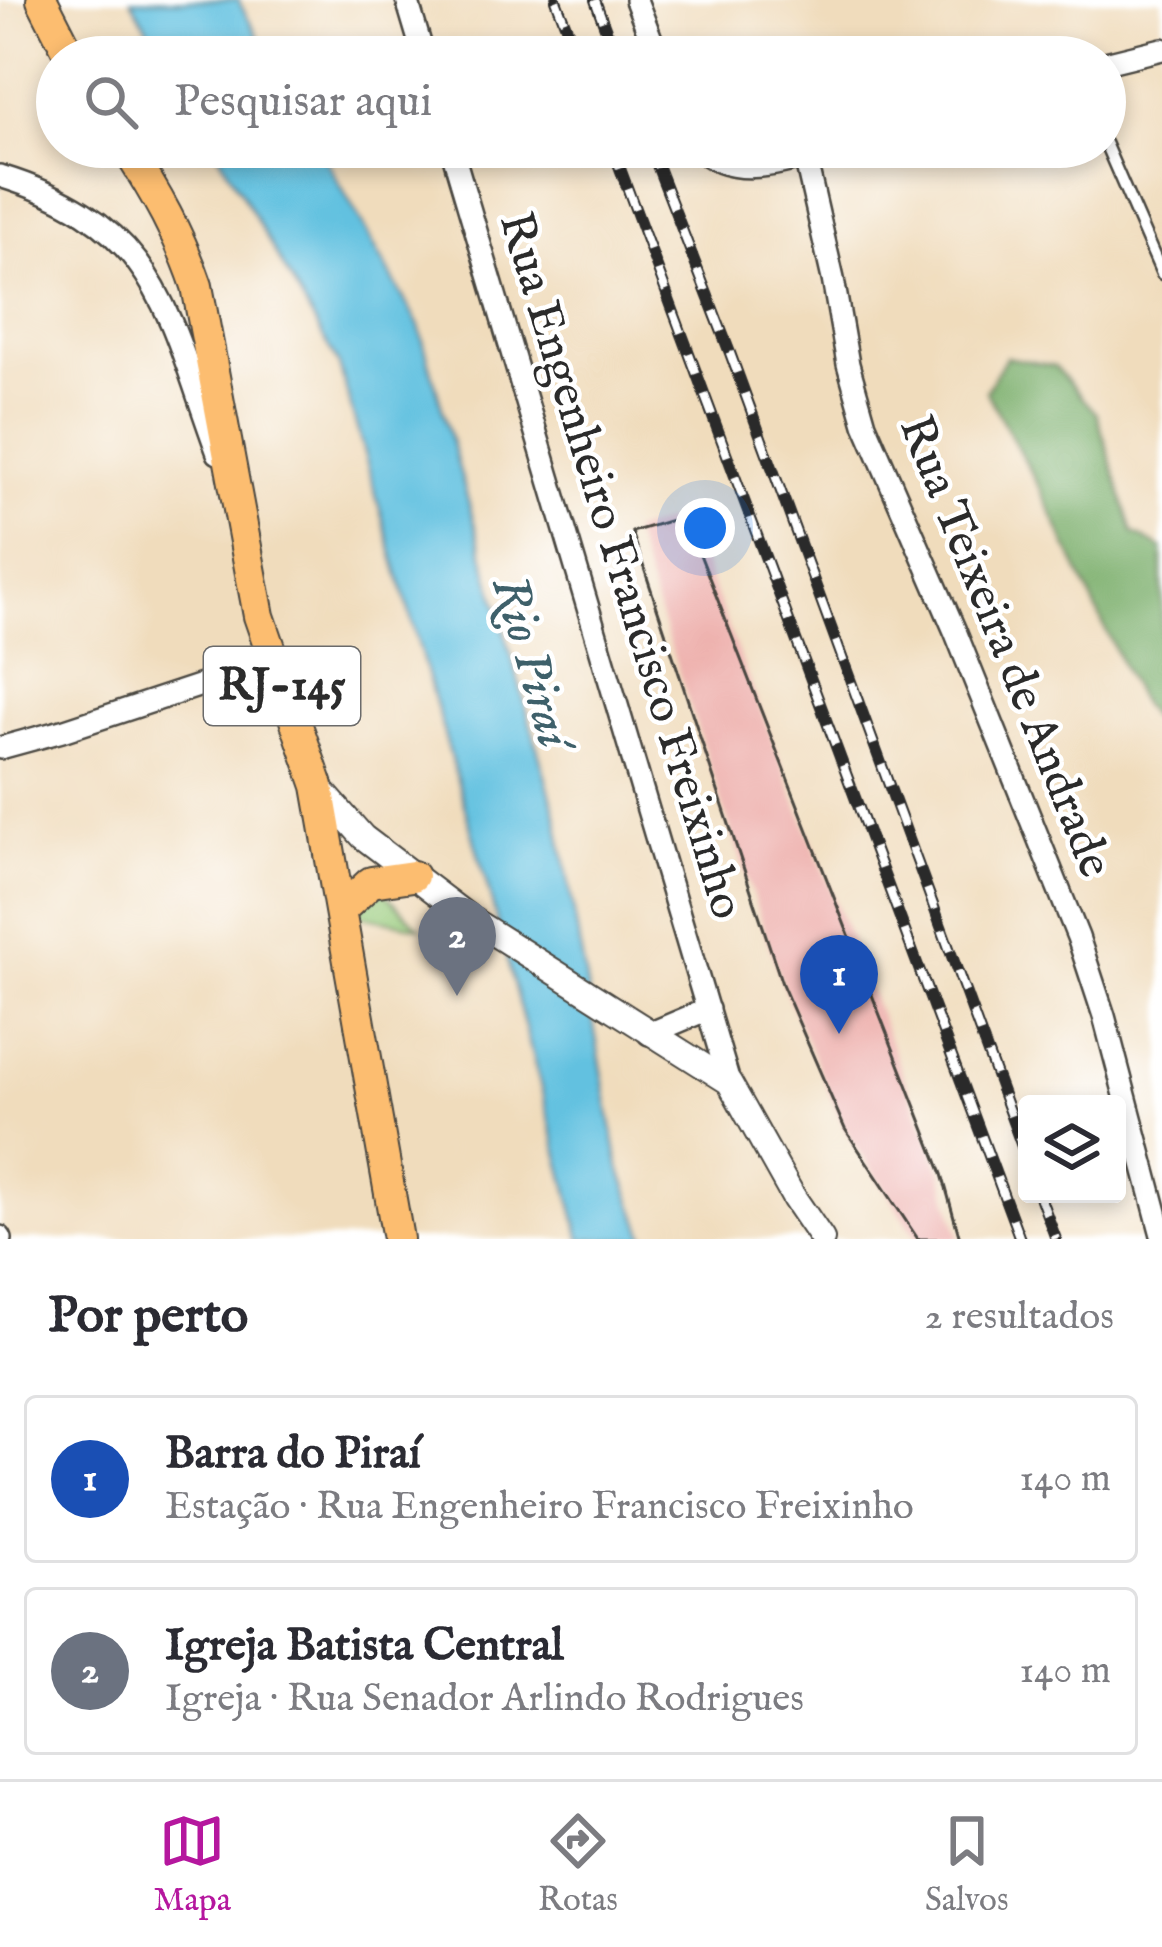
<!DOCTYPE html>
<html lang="pt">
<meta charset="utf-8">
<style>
body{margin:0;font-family:"IM FELL English",serif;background:#f2f2f3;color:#2b2b33}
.controls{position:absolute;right:36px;bottom:36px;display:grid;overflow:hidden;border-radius:12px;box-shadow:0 6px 18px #0003}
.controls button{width:108px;height:108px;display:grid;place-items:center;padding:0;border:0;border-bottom:3px solid #e1e1e2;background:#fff;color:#2b2b33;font:60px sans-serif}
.you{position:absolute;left:705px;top:528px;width:42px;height:42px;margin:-30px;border:9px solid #fff;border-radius:50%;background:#1a73e8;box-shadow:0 0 0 18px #1a73e833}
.badge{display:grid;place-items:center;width:78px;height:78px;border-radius:50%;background:#b5179e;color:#fff;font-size:39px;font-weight:700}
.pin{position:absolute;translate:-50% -99px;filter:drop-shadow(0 3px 6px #0008)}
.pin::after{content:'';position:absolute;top:63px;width:42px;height:36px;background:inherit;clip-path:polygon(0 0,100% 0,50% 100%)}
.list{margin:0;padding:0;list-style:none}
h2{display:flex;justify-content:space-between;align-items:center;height:156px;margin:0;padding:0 48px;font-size:51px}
h2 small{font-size:39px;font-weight:400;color:#7c7c81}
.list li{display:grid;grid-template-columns:78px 1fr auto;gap:36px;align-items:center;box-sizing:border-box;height:168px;margin:0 24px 24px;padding:0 24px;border:3px solid #e1e1e2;border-radius:12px}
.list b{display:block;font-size:45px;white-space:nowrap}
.list p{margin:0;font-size:39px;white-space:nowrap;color:#7c7c81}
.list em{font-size:39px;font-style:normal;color:#7c7c81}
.icon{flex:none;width:66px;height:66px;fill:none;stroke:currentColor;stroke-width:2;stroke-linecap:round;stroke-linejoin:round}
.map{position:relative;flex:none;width:1162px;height:1239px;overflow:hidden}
.search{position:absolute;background:#fff;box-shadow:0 6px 18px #0003;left:36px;right:36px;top:36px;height:132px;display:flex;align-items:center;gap:30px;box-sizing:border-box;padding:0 42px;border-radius:66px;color:#7c7c81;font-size:45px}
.sheet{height:540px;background:#fff}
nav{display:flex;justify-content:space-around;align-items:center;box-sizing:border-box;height:168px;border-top:3px solid #e1e1e2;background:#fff;font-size:33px;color:#7c7c81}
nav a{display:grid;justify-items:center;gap:6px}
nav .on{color:#b5179e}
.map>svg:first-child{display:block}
.green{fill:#98ca7a;stroke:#627a52;stroke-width:3}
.forest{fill:#7aae6a;stroke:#526c4a;stroke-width:3}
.water{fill:#62c1e0;stroke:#467686;stroke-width:3}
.building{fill:#edaca8}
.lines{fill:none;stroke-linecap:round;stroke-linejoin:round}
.service-casing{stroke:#494641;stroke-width:15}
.minor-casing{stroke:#494641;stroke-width:26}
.tertiary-casing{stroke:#494641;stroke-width:28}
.primary-casing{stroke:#494641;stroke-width:34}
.service{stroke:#fff;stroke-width:10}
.minor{stroke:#fff;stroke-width:21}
.tertiary{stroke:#fff;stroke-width:24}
.primary{stroke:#fcbd6f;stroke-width:30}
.rail-casing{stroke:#2b2b2b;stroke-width:12}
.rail{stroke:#fff;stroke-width:8;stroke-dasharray:22;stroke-linecap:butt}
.labels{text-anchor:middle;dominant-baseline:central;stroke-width:9;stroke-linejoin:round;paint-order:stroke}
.shield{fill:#fff;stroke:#6b6b6b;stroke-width:3}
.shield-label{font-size:45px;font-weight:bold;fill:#2b2b2b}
.street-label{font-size:48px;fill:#2b2b2b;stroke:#fff}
.water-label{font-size:51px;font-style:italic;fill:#3e606a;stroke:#fff}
</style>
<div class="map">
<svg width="1162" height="1239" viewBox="0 0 1162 1239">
<rect width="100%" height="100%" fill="#fff"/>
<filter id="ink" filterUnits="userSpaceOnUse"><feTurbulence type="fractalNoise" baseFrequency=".00833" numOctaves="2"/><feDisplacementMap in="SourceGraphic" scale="24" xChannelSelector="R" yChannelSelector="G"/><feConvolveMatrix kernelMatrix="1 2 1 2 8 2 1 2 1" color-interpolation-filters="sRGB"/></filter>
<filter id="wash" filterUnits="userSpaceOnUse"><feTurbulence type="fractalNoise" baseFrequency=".004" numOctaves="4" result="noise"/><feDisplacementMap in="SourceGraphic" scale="48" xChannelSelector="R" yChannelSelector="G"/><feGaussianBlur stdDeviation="2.7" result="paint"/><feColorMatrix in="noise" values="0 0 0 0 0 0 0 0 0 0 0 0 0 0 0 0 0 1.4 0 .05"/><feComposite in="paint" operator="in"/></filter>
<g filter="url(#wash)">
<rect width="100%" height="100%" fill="#f0dcbc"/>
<path class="green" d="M383 891 419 927 349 913Z"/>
<path class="forest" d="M1006 357 1054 366 1097 414 1133 533 1162 548V735L1136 695 1041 490 986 391Z"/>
<path class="water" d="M131 0H238L269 57H164Z
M215 147H319L419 326 557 818 619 1166 646 1239H581L489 892 339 365Z"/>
<g id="blocks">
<path class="building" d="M685 516 942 1174 960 1239H918L845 1129 782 984 632 532Z"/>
</g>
</g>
<g filter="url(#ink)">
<use href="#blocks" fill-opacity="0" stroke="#494641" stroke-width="3"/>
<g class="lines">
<g class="service-casing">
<path id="service" d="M1105 143 1162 274"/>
</g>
<g class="minor-casing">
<path id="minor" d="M407 0 424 57
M636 0 658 57
M1105 63 1162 49
M451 147 729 1082
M698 147C733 184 794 160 836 147
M805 157 833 279 848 364 865 424 955 631 1078 937 1104 1016 1162 1235
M0 176C160 225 166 312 218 453
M0 748 62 731 274 661
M649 1034 708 1009
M0 1237 1 1239"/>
</g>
<g class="tertiary-casing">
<path id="tertiary" d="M318 786 363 837 471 919 729 1082 794 1198 822 1239"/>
</g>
<g class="primary-casing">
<path id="primary" d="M42 0 71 57
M126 147C155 192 180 235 197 286L259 616 318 786 398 1239
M342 909 371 882 413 876"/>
</g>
<use href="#service" class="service"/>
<use href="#minor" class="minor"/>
<use href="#tertiary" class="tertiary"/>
<use href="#primary" class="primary"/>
<g class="rail-casing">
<path id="rail" d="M556 0 578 57
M595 0 616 57
M612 147 1020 1239
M650 147 730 353 1027 1160
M1039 1194 1056 1239"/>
</g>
<use href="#rail" class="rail"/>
</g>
</g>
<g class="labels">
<rect class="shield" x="204" y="647" width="156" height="78" rx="9"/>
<g class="shield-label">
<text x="282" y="686">RJ-145</text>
</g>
<g class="street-label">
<text transform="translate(620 566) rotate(73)">Rua Engenheiro Francisco Freixinho</text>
<text transform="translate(1004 647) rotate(68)">Rua Teixeira de Andrade</text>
</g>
<g class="water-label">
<text transform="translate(530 662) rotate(74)">Rio Piraí</text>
</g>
</g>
</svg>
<div class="controls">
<button><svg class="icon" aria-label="layers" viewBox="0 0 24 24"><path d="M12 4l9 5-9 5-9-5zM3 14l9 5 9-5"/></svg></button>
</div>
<div class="you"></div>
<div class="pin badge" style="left:839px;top:1034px;background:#1a4fb4">1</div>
<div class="pin badge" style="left:457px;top:996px;background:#6b7280">2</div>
<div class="search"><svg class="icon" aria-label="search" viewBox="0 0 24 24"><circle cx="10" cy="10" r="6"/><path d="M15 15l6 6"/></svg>Pesquisar aqui</div>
</div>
<section class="sheet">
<h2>Por perto<small>2 resultados</small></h2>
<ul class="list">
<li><span class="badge" style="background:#1a4fb4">1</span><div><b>Barra do Piraí</b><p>Estação · Rua Engenheiro Francisco Freixinho</p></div><em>140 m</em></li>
<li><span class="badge" style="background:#6b7280">2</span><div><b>Igreja Batista Central</b><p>Igreja · Rua Senador Arlindo Rodrigues</p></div><em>140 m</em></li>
</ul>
</section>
<nav>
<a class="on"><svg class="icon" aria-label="map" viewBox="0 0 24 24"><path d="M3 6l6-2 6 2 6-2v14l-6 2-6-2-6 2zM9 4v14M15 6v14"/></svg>Mapa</a>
<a><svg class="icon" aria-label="directions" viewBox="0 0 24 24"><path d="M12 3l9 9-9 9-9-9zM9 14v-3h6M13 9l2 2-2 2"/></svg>Rotas</a>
<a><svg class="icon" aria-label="saved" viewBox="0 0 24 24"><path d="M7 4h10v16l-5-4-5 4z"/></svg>Salvos</a>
</nav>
